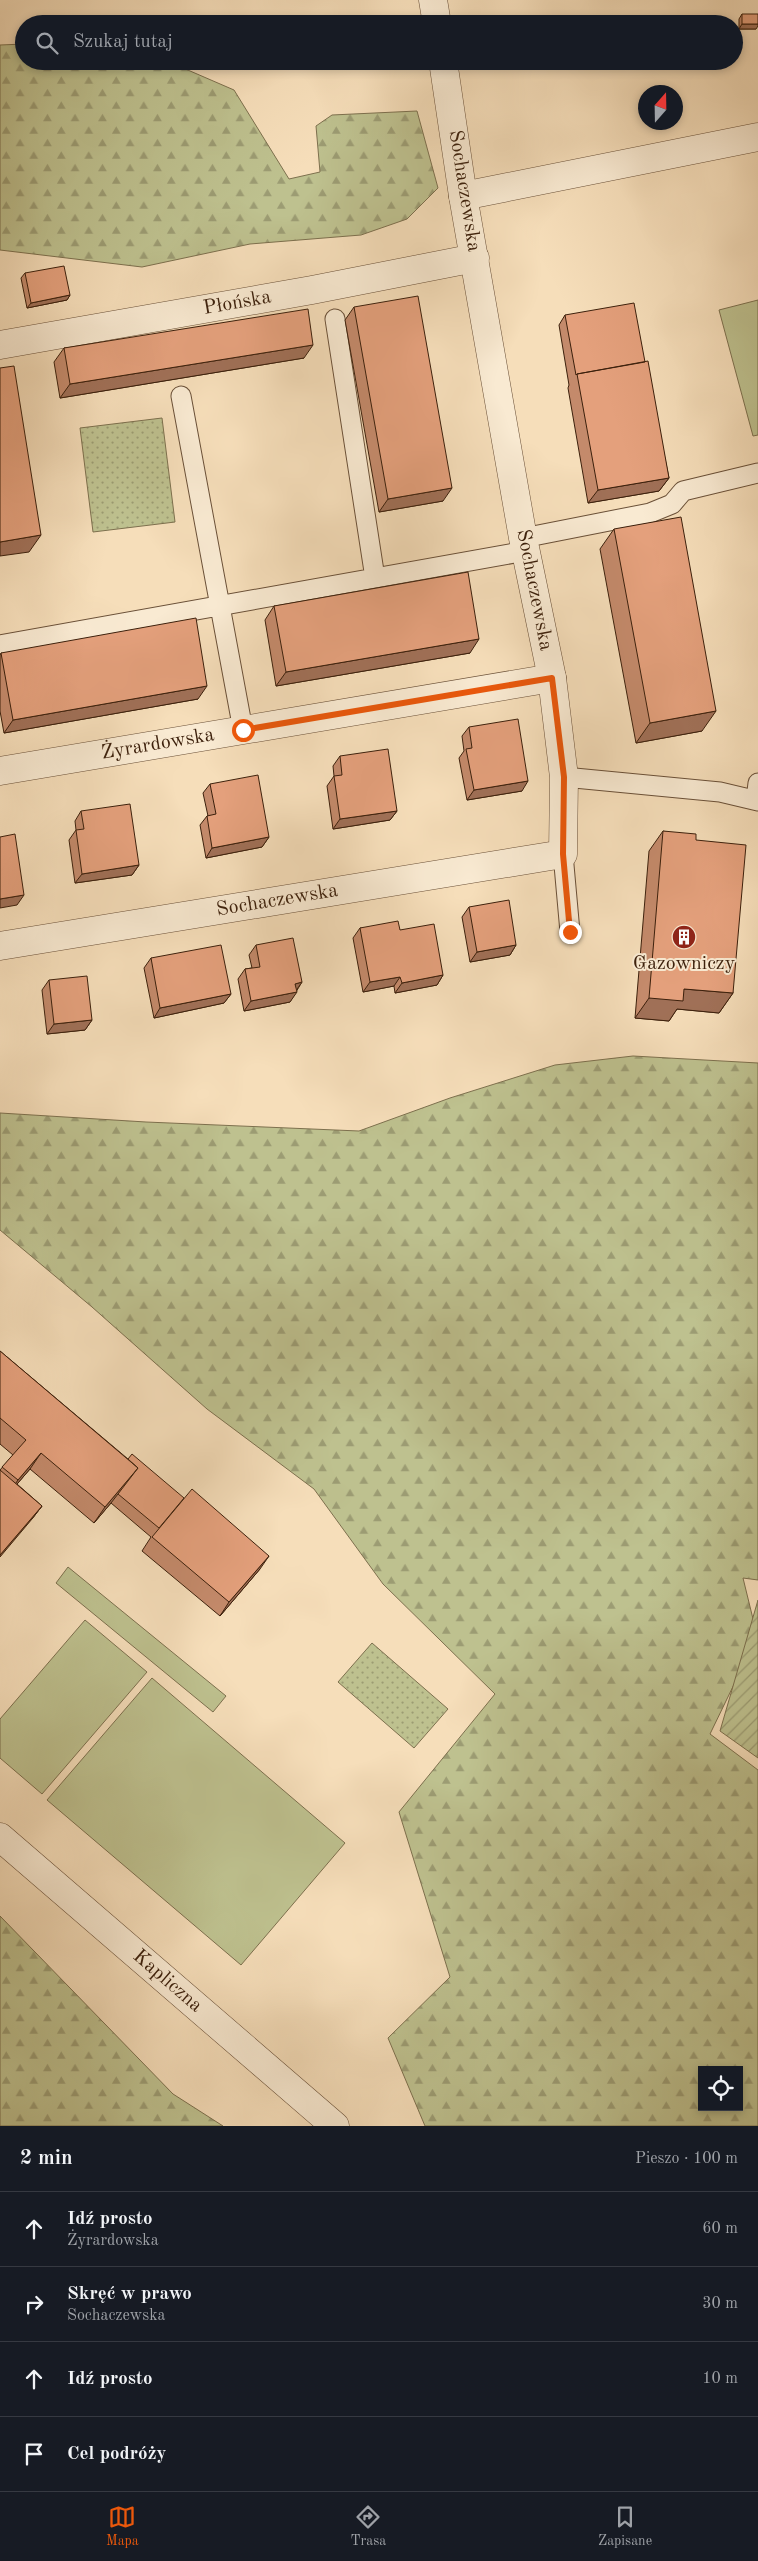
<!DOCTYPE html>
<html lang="pl">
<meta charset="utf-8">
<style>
body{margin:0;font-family:"Old Standard TT",serif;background:#20242c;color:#f1f3f6}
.controls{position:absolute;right:15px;bottom:15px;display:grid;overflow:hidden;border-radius:0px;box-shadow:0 2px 8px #0003}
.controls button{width:45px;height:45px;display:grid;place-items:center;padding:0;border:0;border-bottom:1px solid #363941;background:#171b24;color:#f1f3f6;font:25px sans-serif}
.compass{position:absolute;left:638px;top:85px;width:45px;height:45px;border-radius:50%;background:#171b24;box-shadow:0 2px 8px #0003;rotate:20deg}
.stop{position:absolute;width:15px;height:15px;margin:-11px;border:4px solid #ea580c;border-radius:50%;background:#fff}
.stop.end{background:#ea580c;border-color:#fff;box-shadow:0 1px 5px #0008}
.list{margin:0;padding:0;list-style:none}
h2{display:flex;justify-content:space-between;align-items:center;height:65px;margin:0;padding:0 20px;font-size:21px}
h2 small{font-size:16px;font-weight:400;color:#9ea1a6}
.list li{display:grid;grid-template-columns:32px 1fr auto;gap:15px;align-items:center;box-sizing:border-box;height:75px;padding:0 20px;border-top:1px solid #363941}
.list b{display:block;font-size:19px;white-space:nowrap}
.list p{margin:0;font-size:16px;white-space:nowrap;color:#9ea1a6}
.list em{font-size:16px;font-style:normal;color:#9ea1a6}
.icon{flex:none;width:28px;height:28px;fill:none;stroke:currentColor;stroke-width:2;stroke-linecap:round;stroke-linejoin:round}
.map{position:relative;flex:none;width:758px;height:2126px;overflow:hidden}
.search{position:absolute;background:#171b24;box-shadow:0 2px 8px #0003;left:15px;right:15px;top:15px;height:55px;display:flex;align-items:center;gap:12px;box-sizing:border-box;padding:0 18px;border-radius:28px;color:#9ea1a6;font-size:19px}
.sheet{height:365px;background:#171b24}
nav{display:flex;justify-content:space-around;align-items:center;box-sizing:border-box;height:70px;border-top:1px solid #363941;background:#171b24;font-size:14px;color:#9ea1a6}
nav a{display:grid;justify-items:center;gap:2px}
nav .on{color:#ea580c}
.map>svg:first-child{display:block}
.grass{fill:#bec18f;stroke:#7d704e}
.forest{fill:url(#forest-firs);stroke:#7d704e;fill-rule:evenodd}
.park{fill:url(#park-dots);stroke:#7d704e}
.garden{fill:url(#garden-furrows);stroke:#7d704e}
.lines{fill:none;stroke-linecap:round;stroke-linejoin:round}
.service-casing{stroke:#6a5038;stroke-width:21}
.minor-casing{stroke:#6a5038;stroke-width:29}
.service{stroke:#f9ead2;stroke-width:19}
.minor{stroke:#f9ead2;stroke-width:28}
.wall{fill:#c48a6b;stroke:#3c200c}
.shaded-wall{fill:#a07057;stroke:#3c200c}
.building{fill:#e4a07c;stroke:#3c200c}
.route{stroke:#ea580c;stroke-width:6}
.labels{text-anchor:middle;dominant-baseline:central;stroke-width:4;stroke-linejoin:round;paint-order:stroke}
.street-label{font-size:20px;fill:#3c200c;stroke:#f9ead2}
.poi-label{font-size:20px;fill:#3c200c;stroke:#f9ead2}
</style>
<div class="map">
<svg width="758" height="2126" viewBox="0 0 758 2126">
<defs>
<pattern id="forest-firs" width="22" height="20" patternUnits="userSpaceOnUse" patternTransform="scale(1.25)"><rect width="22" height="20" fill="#bec18f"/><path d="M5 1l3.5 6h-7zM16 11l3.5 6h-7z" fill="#9c9c73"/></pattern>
<pattern id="park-dots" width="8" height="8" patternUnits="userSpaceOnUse" patternTransform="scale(1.25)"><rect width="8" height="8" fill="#bec18f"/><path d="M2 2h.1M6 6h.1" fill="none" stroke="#9c9c73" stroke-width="1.8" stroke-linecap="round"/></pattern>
<pattern id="garden-furrows" width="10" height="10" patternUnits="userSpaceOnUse" patternTransform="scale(1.25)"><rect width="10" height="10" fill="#bec18f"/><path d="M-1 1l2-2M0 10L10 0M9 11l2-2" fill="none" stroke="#9c9c73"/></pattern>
</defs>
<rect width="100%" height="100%" fill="#f6deba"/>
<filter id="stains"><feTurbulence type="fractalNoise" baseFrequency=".004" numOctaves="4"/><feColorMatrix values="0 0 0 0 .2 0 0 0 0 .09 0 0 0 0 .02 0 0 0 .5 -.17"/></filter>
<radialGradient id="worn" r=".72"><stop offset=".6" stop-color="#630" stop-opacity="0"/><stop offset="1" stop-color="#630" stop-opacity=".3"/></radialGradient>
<path class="grass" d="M758 300V435L753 436 719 310Z
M68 1567 226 1696 213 1712 56 1583Z
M85 1620 147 1672 42 1794 0 1758V1719Z
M152 1678 345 1843 241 1965 47 1800Z"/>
<path class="forest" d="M24 44V61H167L234 90 289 179 320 172 316 126 332 115 417 111 438 188 407 219 361 235 250 244 142 267 0 250V45Z
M633 1056 758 1063V1580L743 1578 754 1623 741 1670 710 1734 758 1770V2126H425L388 2038 450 1977 399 1812 495 1694 383 1584 314 1489 207 1409 92 1307 0 1230V1113L146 1122 359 1131 450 1098 555 1065ZM702 2070H739V2107H702Z
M0 1916 173 2094 223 2126H0Z"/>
<path class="park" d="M162 418 175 522 93 532 80 428Z
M372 1643 448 1709 414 1748 338 1682Z"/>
<path class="garden" d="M758 1600V1758L720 1731Z"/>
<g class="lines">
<g class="service-casing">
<path id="service" d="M335 319 375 578
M181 396 243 730
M523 538 650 513 672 504 683 491 758 473
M0 645 526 551
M564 777 720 792 758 801
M756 800 758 783
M563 854 570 932"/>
</g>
<g class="minor-casing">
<g id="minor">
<path d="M433 0 437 24"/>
<path d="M463 196 758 137"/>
<path id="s1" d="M0 345 312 290 475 258"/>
<path id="s2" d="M0 771 552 678"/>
<path id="s3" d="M0 946 563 854 564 777 552 678 523 538 463 196 443 61"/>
<path id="s4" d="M0 1837 335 2126"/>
</g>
</g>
<use href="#service" class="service"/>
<use href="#minor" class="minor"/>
</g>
<path class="wall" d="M742 14 756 29H739V19Z
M25 273 70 295 67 300 27 308 21 278Z
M354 307 443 501 379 512 345 320Z
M565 315 645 362 669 478 659 491 588 503 568 388 569 385 559 325Z
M64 348 304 358 60 398 54 362Z
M614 529 702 731 636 743 600 549Z
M274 606 470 653 276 686 265 620Z
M1 653 198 699 4 733 0 711V655Z
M469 727 522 791 467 800 459 758 464 751 462 736Z
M340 756 397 811 390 820 333 829 327 786 334 776 333 766Z
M210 784 269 837 262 847 206 858 200 825 207 816H208L203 793Z
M81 811 139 865 132 875 75 883 69 840 76 830 75 821Z
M663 831 696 840 733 993 719 1013 677 1009 669 1021 635 1018 649 851Z
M469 907 516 945 510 955 470 962 462 917Z
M360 928 400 930 443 975 437 985 395 993 394 986 363 992 353 938Z
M256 945 302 982 290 1002 244 1011 238 979 245 969 252 968 249 955Z
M151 958 231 994 224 1003 154 1018 144 968Z
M49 980 92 1020 85 1030 47 1034 42 990Z
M0 1351 128 1459 260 1569 220 1616 142 1551 151 1537 111 1503 94 1523 30 1469 17 1484 42 1506 32 1519 0 1470 13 1455 0 1444Z"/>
<path class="shaded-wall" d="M742 24H758V26L756 29H739Z
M70 295 67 300 27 308 31 303Z
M313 345 304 358 60 398 70 384Z
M669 478 659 491 588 503 598 490Z
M452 488 443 501 379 512 388 499Z
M41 535 29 552 0 556V542Z
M479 639 470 653 276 686 286 672Z
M207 686 198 699 4 733 13 720Z
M716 711 702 731 636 743 650 723Z
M528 781 522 791 467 800 474 790Z
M397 811 390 820 333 829 340 819Z
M269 837 262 847 206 858 212 848Z
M139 865 132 875 75 883 82 874Z
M24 895 17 905 0 908V899Z
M516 945 510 955 470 962 477 952Z
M443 975 437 985 395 993 402 983Z
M400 977 394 986 363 992 370 982Z
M302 982 295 992V984Z
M684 989 733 993 719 1013 677 1009 669 1021 635 1018 649 998Z
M297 992 290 1002 244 1011 251 1001Z
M231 994 224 1003 154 1018 160 1008Z
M92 1020 85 1030 47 1034 54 1024Z
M41 1453 30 1469 6 1497 18 1480Z
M138 1468 127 1485 118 1494 111 1503 94 1523 105 1507Z
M42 1506 32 1519 0 1557V1555Z
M269 1556 260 1569 220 1616 229 1602Z"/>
<path class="building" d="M742 14H758V24H742Z
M64 266 70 295 31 303 25 273Z
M418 296 452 488 388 499 354 307Z
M634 303 645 362 577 374 576 375 565 315Z
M308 309 313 345 70 384 64 348Z
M648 361 669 478 598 490 577 374Z
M14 366 41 535 0 542V368Z
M681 517 716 711 650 723 614 529Z
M468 572 479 639 286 672 274 606Z
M196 618 207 686 13 720 1 653Z
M518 719 528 781 474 790 466 749 472 748 469 727Z
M388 749 397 811 340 819 334 776 342 775 340 756Z
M258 775 269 837 212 848 207 816 216 814 210 784Z
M130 804 139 865 82 874 76 830 84 829 81 811Z
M663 831 696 834V840L746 845 733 993 684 989 683 1001 649 998Z
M15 834 24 895 0 899V837Z
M509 900 516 945 477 952 469 907Z
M398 921 400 930 434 924 443 975 402 983 400 977 370 982 360 928Z
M293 938 302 982 295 984 297 992 251 1001 245 969 260 967 256 945Z
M221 945 231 994 160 1008 151 958Z
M87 976 92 1020 54 1024 49 980Z
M0 1351 138 1468 105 1507 41 1453 18 1480 2 1467 26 1440 0 1418Z
M132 1454 184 1498 159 1528 118 1494 138 1468 128 1459Z
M0 1470 42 1506 0 1555Z
M192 1489 269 1556 229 1602 152 1537Z"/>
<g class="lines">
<path class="route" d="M243 730 552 678 564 777 563 854 570 932"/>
</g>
<defs>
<g id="building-disc" transform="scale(1.25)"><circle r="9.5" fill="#8f2418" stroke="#f9ead2"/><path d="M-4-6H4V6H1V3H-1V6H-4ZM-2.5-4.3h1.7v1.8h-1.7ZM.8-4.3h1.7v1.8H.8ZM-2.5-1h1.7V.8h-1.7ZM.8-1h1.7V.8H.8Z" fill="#fff"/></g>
</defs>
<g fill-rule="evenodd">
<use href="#building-disc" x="684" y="937"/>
</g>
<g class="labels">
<g class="street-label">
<text transform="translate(464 191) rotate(81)">Sochaczewska</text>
<text stroke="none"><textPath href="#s1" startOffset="241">Płońska</textPath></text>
<text transform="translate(534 590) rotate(79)">Sochaczewska</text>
<text stroke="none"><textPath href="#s2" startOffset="160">Żyrardowska</textPath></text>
<text stroke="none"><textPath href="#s3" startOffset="281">Sochaczewska</textPath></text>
<text stroke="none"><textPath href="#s4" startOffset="221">Kapliczna</textPath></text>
</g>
<g class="poi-label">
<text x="684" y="964">Gazowniczy</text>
</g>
</g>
<rect width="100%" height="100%" filter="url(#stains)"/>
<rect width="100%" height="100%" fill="url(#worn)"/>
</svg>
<div class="controls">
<button><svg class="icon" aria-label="locate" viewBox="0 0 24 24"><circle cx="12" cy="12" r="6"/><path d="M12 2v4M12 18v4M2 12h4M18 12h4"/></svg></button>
</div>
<svg class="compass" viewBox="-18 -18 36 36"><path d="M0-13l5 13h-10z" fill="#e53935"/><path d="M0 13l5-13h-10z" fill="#9ea1a6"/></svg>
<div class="stop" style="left:243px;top:730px"></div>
<div class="stop end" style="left:570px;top:932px"></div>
<div class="search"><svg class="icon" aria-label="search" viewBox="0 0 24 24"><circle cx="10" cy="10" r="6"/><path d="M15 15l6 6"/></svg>Szukaj tutaj</div>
</div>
<section class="sheet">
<h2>2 min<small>Pieszo · 100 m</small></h2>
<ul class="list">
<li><svg class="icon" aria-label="ahead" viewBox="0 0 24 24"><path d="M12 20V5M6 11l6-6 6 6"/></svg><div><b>Idź prosto</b><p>Żyrardowska</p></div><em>60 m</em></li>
<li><svg class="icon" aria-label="right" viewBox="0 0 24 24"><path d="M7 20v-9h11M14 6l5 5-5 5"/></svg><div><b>Skręć w prawo</b><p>Sochaczewska</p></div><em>30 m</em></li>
<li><svg class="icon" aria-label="ahead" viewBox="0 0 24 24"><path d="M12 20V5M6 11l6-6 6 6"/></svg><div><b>Idź prosto</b></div><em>10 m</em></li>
<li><svg class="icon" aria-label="arrive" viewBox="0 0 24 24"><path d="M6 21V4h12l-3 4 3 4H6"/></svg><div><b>Cel podróży</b></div></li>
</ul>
</section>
<nav>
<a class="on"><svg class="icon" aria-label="map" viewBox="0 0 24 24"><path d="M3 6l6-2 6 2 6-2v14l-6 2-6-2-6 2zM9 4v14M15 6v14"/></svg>Mapa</a>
<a><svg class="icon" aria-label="directions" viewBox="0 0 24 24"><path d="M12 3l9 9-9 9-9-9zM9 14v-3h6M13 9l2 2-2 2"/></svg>Trasa</a>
<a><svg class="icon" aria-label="saved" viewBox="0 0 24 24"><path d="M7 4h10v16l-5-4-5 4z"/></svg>Zapisane</a>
</nav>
